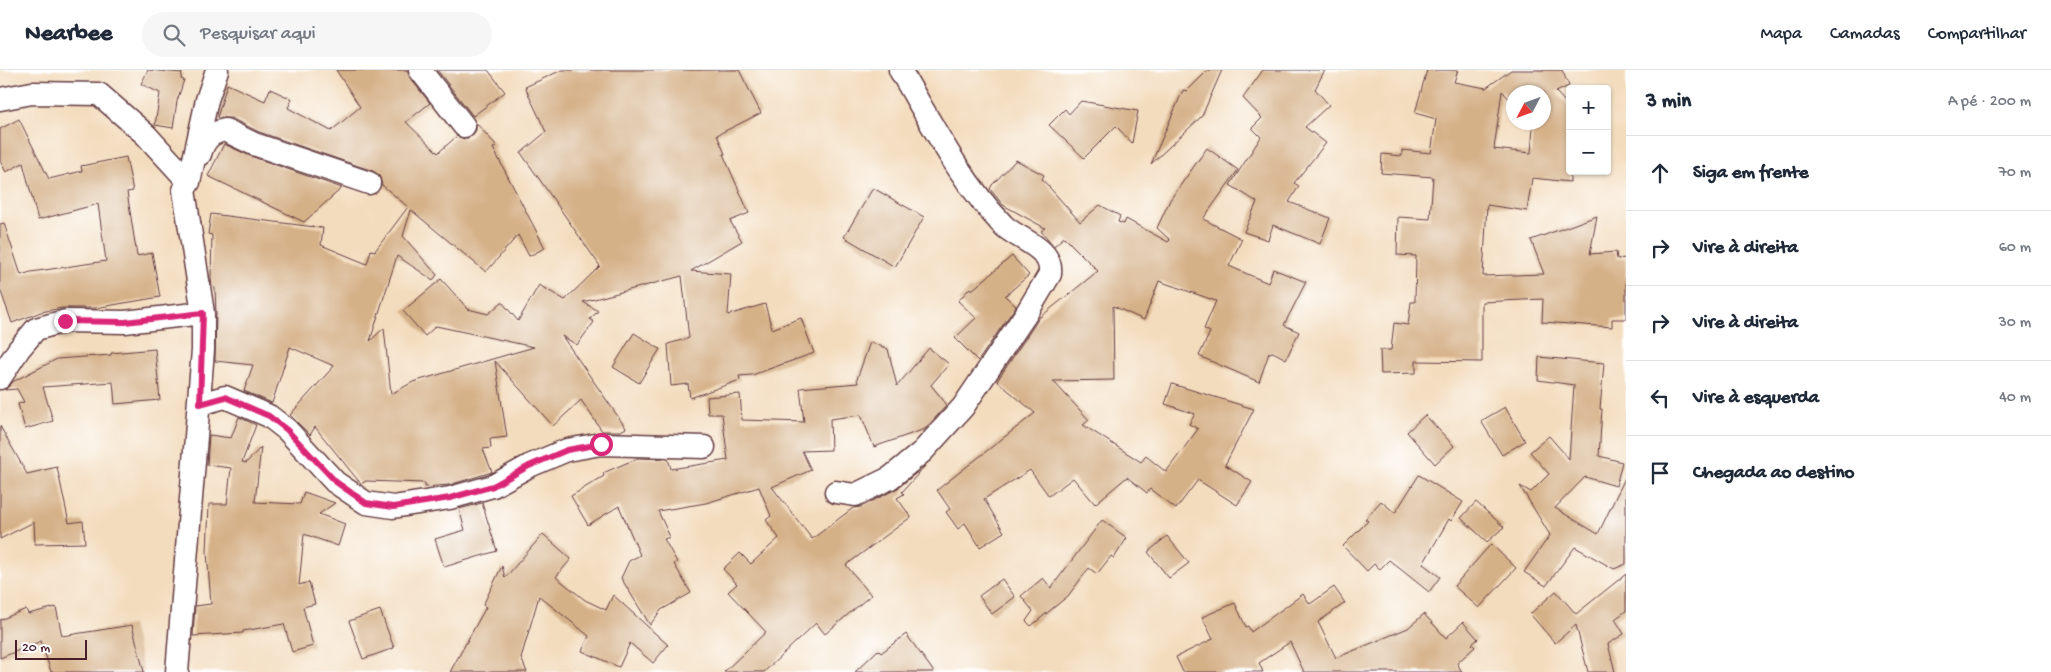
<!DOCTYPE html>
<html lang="pt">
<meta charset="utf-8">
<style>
body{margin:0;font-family:"Gochi Hand",sans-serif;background:#f6f6f7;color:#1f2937}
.controls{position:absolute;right:15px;top:15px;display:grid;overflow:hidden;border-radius:5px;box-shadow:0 1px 4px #0004}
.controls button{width:45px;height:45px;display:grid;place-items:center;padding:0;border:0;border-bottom:1px solid #e0e1e3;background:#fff;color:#1f2937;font:25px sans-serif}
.compass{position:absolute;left:1506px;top:15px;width:45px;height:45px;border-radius:50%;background:#fff;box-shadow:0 1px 4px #0004;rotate:229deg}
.scale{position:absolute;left:15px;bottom:12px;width:72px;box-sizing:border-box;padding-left:5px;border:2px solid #4a1f2b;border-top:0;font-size:14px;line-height:18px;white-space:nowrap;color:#4a1f2b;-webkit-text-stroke:4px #fff;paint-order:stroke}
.stop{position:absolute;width:15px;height:15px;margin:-11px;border:4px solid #db2777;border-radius:50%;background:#fff}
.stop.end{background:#db2777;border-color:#fff;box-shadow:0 1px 5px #0008}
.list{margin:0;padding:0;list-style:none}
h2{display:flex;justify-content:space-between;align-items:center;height:65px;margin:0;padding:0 20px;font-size:21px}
h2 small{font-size:16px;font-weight:400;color:#747a83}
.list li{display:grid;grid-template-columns:32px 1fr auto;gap:15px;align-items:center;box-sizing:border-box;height:75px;padding:0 20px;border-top:1px solid #e0e1e3}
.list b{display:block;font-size:19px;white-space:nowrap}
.list em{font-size:16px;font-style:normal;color:#747a83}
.icon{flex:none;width:28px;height:28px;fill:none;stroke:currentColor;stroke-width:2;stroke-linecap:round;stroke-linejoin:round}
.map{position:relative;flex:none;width:1626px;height:602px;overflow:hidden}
header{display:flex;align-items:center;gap:30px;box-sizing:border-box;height:70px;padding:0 25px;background:#fff;border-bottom:1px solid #e0e1e3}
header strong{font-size:24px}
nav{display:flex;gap:28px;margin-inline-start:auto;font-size:18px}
.search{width:350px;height:45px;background:#f6f6f7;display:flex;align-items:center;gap:12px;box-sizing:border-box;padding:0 18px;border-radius:28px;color:#747a83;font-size:19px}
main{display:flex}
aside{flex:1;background:#fff}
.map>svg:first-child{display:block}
.building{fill:#d5b188;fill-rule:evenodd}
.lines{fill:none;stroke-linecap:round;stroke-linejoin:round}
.minor-casing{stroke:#633b41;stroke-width:25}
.minor{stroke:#fff;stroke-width:22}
.route{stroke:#db2777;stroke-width:6}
</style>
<header>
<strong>Nearbee</strong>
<div class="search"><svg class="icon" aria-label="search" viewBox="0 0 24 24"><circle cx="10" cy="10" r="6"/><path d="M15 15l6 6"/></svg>Pesquisar aqui</div>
<nav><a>Mapa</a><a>Camadas</a><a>Compartilhar</a></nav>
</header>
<main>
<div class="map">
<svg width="1626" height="602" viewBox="0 0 1626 602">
<rect width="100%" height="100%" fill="#fff"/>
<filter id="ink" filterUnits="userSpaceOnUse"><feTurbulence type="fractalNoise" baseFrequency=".02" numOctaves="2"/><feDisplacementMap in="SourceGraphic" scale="10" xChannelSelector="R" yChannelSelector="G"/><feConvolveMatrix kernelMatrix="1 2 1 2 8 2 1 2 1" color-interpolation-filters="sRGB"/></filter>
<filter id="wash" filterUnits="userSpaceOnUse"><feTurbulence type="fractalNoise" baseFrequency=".0096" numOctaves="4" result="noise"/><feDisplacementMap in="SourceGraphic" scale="20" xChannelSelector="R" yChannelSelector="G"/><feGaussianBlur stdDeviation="1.12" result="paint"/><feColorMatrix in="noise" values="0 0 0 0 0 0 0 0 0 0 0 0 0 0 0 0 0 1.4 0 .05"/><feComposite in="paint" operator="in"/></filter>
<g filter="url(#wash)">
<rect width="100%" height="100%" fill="#f3dcbd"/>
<g id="blocks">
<path class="building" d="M148 0 182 3 181 9 184 10 177 31 173 58 155 55 160 23 141 14Z
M336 0H407L410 8 430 33 406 52 438 83 457 66 465 69 472 66 476 60V53L497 76 493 78 545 178 529 186 518 165 486 202 411 140 403 166 437 205 433 210 397 186 370 271 384 258 391 324 413 312 534 277 436 256 425 266 403 241 441 209 468 239 488 244 502 232 518 251 539 215 565 230 600 196 521 83 546 62 525 17 562 0H739L761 43 717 65 725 84H723L749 143 730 151 742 171 691 201 731 204 728 245 765 234 772 259 801 248 814 283 752 305 739 306 740 310 690 328 688 314 671 316 668 274 689 268 682 206 583 232 598 241 590 249 594 252 577 275 562 266 626 358 621 361H602L581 330 553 356 495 291 507 367 490 369 491 378 483 379 492 402 449 415 425 417V413L366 411 361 414 315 357 310 365 290 345 334 296 290 277 272 333 244 321 253 295 215 291 216 243 215 218 212 217 211 207 212 165 208 164 211 144 323 158 321 175 367 194 371 180 375 181 408 137 382 115 379 105 373 101 259 62 231 48H217L227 14 265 31 270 19 292 29 288 38 331 61 360 37Z
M437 0H488L505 22 473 46Z
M1208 0H1222L1202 46 1151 94 1183 20 1187 21Z
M1263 0H1325L1315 19 1329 35 1305 57 1326 73 1294 113 1299 116 1289 132 1330 148 1320 174 1273 155 1268 170 1244 162 1257 132 1230 115 1261 67 1252 58 1262 48 1243 28Z
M1427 0H1458L1454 12 1486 18 1511 0H1562L1569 16 1556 22 1570 37V112L1532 108 1527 141 1487 135 1483 206 1544 204 1531 170 1597 146 1590 184 1616 182 1617 189 1626 188V249H1612V257L1542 252 1543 229 1482 232V292L1416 291V303L1381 304 1380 280H1391L1394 253 1408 255 1411 232H1415L1416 186 1397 185 1398 147 1430 149 1433 107 1381 103 1382 84 1402 86V80L1431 83 1436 49 1415 43ZM1502 21 1514 34V22H1544V52H1530L1533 57 1531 83 1494 79Z
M1081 31 1138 41 1132 73 1116 56 1084 88 1049 55 1065 39 1069 44Z
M19 49 49 109 82 101 81 96 126 87 133 121 127 122 137 186 152 183 160 227 95 238H62L41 242 12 253 0 219V154L4 153 21 205 31 202 106 191 98 134 38 150 23 93 6 102 0 91V59Z
M224 74 250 86 342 118 304 152 208 106Z
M1207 78 1238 100 1203 149 1242 169 1229 196 1268 213 1273 199 1306 212 1284 255 1299 262 1286 289 1273 282 1269 283 1259 312 1199 286 1210 262 1204 259 1216 231 1159 211 1144 250 1113 236 1114 310 1053 311 1089 350 1083 355 1141 392 1146 386 1166 402 1198 359 1189 354 1195 344 1165 334 1172 314 1254 339 1225 395 1252 412 1237 435 1198 410 1176 439 1150 419 1147 423 1127 407 1095 434 1073 408 1049 426 1030 400 984 429 1004 462 980 477 965 453 958 459 946 442 950 439 937 420 1035 343 997 311 1039 248 1098 201 1064 167 1054 176 1041 161 1045 158 1003 135 990 119 992 115 1016 90 1044 105 1042 109 1080 152 1100 135 1120 146 1118 152 1124 154 1126 149 1168 172 1170 170 1157 158 1170 130Z
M873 118 924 147 895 197 844 167Z
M1012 186 1029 205 1005 226 1016 236 978 291 955 268 976 248 958 231 970 218 972 220Z
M634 263 660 279 639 313 613 297Z
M870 272 888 279 897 316 929 278 949 294 931 315 947 335 925 359 874 377 861 345 830 349 831 380 802 381 811 400 772 417 812 469 853 438 861 437 898 418 926 395 902 422 904 424 897 428 911 447 846 495 871 525 825 564 816 553 764 602H724L766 562 728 522 737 514 723 499 740 483 751 494 779 468 766 450 771 446 759 417 706 433 658 441 670 467 664 469 677 492 674 494 691 523 661 540 650 555 621 508 629 491 640 485 619 436 588 455 571 426 604 406 603 403 638 388 668 389 671 399 728 390 722 344H708L707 327 740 324 742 350 804 352 800 318 858 313 857 309Z
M155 279 160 330 115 334 113 312 43 317 53 351 25 359 18 334 24 332 17 319 5 320 14 311 57 289 111 285V283Z
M1539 287 1604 293 1600 339H1602L1599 386 1622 392 1616 416 1585 407 1555 438 1598 464 1626 406V494L1614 499 1575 477 1546 516 1524 502 1550 465 1520 416 1531 422 1549 404 1530 382 1549 366 1569 389 1574 315 1538 310Z
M1505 337 1525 371 1502 385 1481 351Z
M1425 345 1454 376 1435 394 1407 362Z
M239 347 256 355 242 392 246 393 261 377 255 432 300 434 304 422 335 433 319 444 345 454 338 476 304 464 299 515 309 512 315 534 303 537 313 576 292 582 284 554 243 561V563L193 566 195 536 211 534 207 482 209 434H227L231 398 207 395 209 365 231 368Z
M0 356 27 404 57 397 69 453 83 451 85 473 35 474 34 452 0 469Z
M1419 405 1463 432 1451 451 1449 449 1423 494 1440 507 1429 522 1389 490 1380 499 1374 494 1367 501 1343 476 1368 451 1365 449 1381 431 1395 443Z
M1476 432 1504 457 1487 472 1461 448Z
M482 433 497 481 444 497 435 469 465 460 459 439Z
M1102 450 1127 468 1114 488 1111 486 1097 504 1089 498 1068 526 1031 556 1026 551 1033 541 1021 526 1043 508 1051 518Z
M543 464 571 489 556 507 585 530 606 540 613 525 668 575 653 593 630 573 619 597 582 581 589 566 539 526 521 588 527 602H450L486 537 483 535 502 496 505 508Z
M1167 466 1189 493 1169 508 1148 482Z
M1491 474 1516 498 1479 538 1454 516Z
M1626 504V541L1615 549 1624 564 1608 574 1615 602H1588L1576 555 1555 573 1530 544 1556 521 1576 544Z
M1002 509 1015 527 992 544 979 526Z
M1334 517 1345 533 1318 552 1336 588 1408 558 1424 544 1446 568 1463 552 1478 569 1472 574 1475 577 1457 593 1462 602H1304L1290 572 1259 593 1263 602H1183L1176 587 1213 569 1202 547 1235 533 1246 557 1248 556 1251 562 1303 524 1310 534Z
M56 537 62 566 132 555 144 602H51L41 571 0 588V550L26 539 28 544Z
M380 540 394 578 363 589 349 551Z
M906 564 934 602H855L878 580 881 583Z"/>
</g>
</g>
<g filter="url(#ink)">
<use href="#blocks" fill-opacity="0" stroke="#633b41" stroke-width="1"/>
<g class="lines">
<g class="minor-casing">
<path id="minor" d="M420 0 464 56
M0 29 32 23 99 24 146 65 189 112
M200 84C204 70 210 63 225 60L254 74 369 113
M0 308 19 279 36 259 65 251 125 252 203 243
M200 334 225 327 269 346 287 360 335 412 366 433 393 437 450 428 493 416 529 396 567 380 601 374 704 377
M836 422 855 425 890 408 922 382 963 337 1026 244 1050 204C1053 177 1018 170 1003 155 959 109 932 54 900 0
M177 602 203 280V243L184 120 189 112 207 30 217 0"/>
</g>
<use href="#minor" class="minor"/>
</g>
</g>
<g class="lines" filter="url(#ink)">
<path class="route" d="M65 251 125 252 203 243 200 334 225 327 269 346 287 360 336 412 366 433 393 437 450 428 493 416 529 396 567 380 601 374"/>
</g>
</svg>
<div class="controls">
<button>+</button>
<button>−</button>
</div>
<svg class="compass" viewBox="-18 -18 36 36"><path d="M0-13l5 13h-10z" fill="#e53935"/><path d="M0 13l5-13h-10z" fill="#747a83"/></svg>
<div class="scale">20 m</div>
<div class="stop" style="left:601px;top:374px"></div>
<div class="stop end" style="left:65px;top:251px"></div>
</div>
<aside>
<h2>3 min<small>A pé · 200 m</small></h2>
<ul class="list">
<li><svg class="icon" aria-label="ahead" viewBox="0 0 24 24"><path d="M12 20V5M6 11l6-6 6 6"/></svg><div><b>Siga em frente</b></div><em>70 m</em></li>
<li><svg class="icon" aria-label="right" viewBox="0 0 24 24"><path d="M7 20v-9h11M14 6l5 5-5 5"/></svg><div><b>Vire à direita</b></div><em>60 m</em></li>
<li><svg class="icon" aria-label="right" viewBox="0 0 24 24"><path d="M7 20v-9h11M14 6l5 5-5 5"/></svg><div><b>Vire à direita</b></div><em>30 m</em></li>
<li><svg class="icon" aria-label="left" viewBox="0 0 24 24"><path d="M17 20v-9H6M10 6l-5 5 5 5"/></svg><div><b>Vire à esquerda</b></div><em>40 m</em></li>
<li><svg class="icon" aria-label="arrive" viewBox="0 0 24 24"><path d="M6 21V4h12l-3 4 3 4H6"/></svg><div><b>Chegada ao destino</b></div></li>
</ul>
</aside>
</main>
